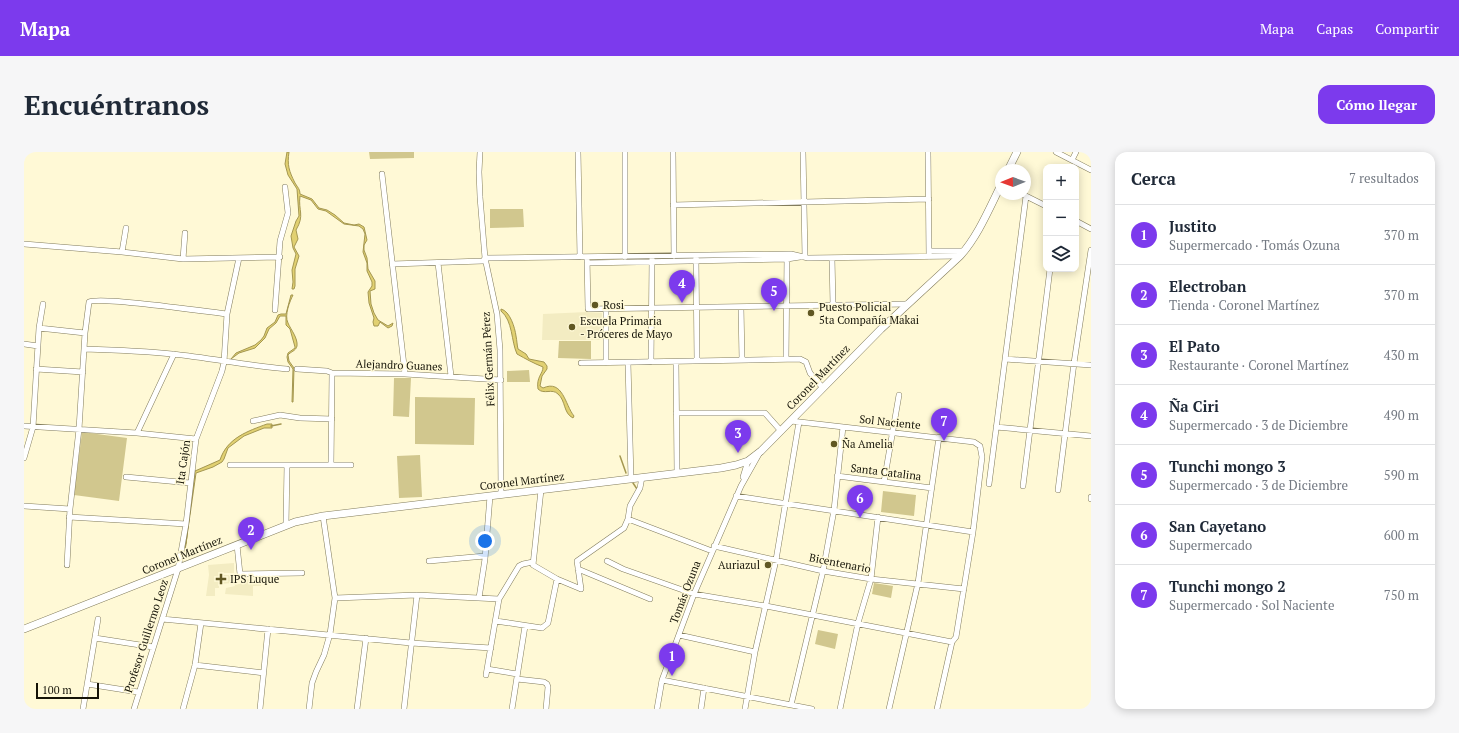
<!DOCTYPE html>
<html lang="es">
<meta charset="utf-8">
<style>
body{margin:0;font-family:"PT Serif",serif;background:#f6f6f7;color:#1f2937}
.controls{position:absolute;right:12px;top:12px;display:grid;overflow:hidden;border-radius:8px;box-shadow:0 2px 10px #0003}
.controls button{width:36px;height:36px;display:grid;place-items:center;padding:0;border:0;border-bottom:1px solid #e0e1e3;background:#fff;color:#1f2937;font:20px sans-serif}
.compass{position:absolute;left:971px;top:12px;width:36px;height:36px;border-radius:50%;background:#fff;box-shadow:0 2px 10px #0003;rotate:269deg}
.scale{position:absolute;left:12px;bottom:10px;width:63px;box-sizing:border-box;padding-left:4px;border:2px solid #151307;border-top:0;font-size:11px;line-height:14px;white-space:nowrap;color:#151307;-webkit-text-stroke:3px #fff9d6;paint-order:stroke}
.you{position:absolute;left:461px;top:389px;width:14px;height:14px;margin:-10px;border:3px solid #fff;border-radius:50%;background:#1a73e8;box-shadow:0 0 0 6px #1a73e833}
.badge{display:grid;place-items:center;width:26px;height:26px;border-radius:50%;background:#7c3aed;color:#fff;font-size:13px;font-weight:700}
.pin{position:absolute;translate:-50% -33px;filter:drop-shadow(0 1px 2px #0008)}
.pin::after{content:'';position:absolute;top:21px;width:14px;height:12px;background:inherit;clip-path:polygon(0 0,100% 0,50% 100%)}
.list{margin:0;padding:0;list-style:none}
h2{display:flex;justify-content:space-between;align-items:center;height:52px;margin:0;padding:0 16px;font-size:17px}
h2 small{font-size:13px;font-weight:400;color:#747a83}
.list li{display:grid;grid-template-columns:26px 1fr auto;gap:12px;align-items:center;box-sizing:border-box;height:60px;padding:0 16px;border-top:1px solid #e0e1e3}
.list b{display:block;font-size:15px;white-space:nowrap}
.list p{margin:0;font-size:13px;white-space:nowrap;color:#747a83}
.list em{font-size:13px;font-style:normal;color:#747a83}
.icon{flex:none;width:22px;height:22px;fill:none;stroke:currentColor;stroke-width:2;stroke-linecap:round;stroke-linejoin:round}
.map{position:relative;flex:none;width:1067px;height:557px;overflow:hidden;border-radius:12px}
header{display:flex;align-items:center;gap:24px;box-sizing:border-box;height:56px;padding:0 20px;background:#7c3aed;color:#fff}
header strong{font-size:19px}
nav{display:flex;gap:22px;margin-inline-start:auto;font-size:14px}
.intro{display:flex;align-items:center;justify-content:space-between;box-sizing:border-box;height:96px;padding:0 24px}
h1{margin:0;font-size:28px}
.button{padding:10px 18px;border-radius:12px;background:#7c3aed;color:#fff;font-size:14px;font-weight:700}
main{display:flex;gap:24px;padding:0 24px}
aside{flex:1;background:#fff;border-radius:12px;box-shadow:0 2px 10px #0003}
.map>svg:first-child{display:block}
.built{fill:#f3ecc2}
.green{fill:#d1c78e}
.water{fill:#e1d071;stroke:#a49751}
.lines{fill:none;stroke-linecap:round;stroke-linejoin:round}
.stream{stroke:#a49751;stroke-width:1.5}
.minor-casing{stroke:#827c5d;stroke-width:6}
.major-casing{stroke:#827c5d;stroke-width:8}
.minor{stroke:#fff;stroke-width:5}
.major{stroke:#fff;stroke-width:7}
.poi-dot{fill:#605723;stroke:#fff9d6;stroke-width:1.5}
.labels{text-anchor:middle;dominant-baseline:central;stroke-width:3;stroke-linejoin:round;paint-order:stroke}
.poi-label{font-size:11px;fill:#151307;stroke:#fff9d6;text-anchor:start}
.street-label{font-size:11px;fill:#151307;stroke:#fff9d6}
</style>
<header>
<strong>Mapa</strong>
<nav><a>Mapa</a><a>Capas</a><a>Compartir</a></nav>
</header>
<div class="intro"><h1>Encuéntranos</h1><a class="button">Cómo llegar</a></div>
<main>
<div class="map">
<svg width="1067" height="557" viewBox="0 0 1067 557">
<rect width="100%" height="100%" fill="#fff9d6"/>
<path class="built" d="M563 160 578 161 577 188H518L519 162Z
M210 411V421H199V423H213V432H216V427L236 428 237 434H229V444L201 442 202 436 211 434 210 431 195 432V436H191V444H182L185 423 184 413Z"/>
<path class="green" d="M345 0H390V6L346 7Z
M466 57H499L500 75 466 76Z
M535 189H567V207L534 206Z
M505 218 506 230H483V219Z
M370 226H387L385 265 369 264Z
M391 245 451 246 450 293 391 292Z
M58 280 103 286 95 349 50 343Z
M396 303 398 345 375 346 373 304Z
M859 339 892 343 890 364 857 360Z
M850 431 869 434 867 446 848 442Z
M794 478 814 482 811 497 791 492Z"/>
<path class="water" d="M263 0H265C263 13 265 19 271 31 274 36 276 37 276 42L288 47 295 56 303 58 311 63 320 71 330 73 335 72 340 75 343 88 340 93V98L343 106 344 117 351 129V137L346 139 347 152 350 161 354 168 364 174 369 171 368 174 364 176 356 170 354 174H350L349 170 350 166 345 151 344 140 348 134V130L343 119V111L339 100 341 82 339 77 335 74 320 72 302 59 294 57 287 48 276 44C274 59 281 63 272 78L274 87 270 95 275 104 271 117V134L270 137H268L269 130 268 118 272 102 269 96 267 84 272 69 275 64 273 37 264 23 261 12Z
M267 143H269C266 149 260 163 264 171 267 178 274 186 273 194 272 199 266 200 264 203L265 209 270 216 269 250H268L269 217 264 210 263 205 264 201 271 196V195L266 177 262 173V164H256L252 171 245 177 241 186 231 196 215 201 207 207 212 201 231 193 237 188 240 184 243 176 251 170 254 163 257 162H262Z
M477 157C486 159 491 176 492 184 493 189 493 193 494 197L502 202 505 207 520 210 523 214V217L518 224 516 234 519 236C539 227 541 253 550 264L549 266C539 261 542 249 534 242 528 236 520 243 514 237 512 225 519 222 519 215 509 211 502 207 493 202 487 189 489 169 477 159Z
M243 272H248V276H240L220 284 204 296 200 307 198 310 189 315 172 321 161 398 162 402 160 407 171 319 196 308C203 286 224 279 243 272Z"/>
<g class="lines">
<path class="stream" d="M247 274 257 272
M596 304 602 321
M609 331 613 337
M162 391 163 381"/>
<g class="minor-casing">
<path id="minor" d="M456 0 455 20 456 45 461 106 473 162 476 198 477 342
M554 0 556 105
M649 0 650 104
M779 0 781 104
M904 0 905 105
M1032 0 1067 18
M1048 8 1052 0
M358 22 381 222
M998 42 1022 54
M649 53 905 47
M1052 69 1067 77
M0 92 98 100 159 107 256 105
M905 99H941
M98 100 102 76
M563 105 564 157 884 152
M601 105V0
M672 106 673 209
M808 106 809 153
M159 107 161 81
M414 111 427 224
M563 111 763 107 776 105
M368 112 459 109 461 106 767 102 784 106 936 104
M717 155 718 208
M582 157V211
M251 158 256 89 264 61 261 35
M15 176 61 181
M0 192 14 194
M60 197C90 198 119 199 148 202 187 206 225 214 263 217
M762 207 763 104
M981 207 1067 213
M627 210 628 107
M652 210 653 321
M557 211 776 207 782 210 786 221 799 236
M604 211 607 327
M12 217 59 220
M273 217 303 219 308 221 381 222 477 228
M652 261H741L757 279
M229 269 256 263 276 266 308 267
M767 269 950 290 956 294 958 305 949 380 932 485 928 490 913 557
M0 274 113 281 172 287
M972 275 1067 284
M113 281 150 202
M0 306 9 275 15 176 19 152
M206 313H327
M307 313 308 221
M813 324 908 336
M102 325 166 331
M719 325 724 309
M860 330 875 243
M965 332 1002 44
M999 334 1026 117
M517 338 509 413 533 427 557 437
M1034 338 1050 211 1067 98
M712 344 949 380
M1067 347V345
M0 354 46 357
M45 365 162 372
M604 367 688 399
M262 373 263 313
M213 393 216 422 278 421
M690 394 799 419 847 427 940 437
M405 409 461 404
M583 409 599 417 670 442 742 454 928 490
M43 413 46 357 55 277 61 181 65 150C73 144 185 160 203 162
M554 417 626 447
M557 437 553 409 600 376 604 367 606 354 616 336 618 325
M311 446 393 443 475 447
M455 446 461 407 466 344
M138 467 387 491 467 496
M472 469 518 476 524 471 533 427
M655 483 731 500
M71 486 129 495
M171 513 240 521
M463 517 493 522
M462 523 475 447 495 414 499 412 509 410
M493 527 520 530 523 532 524 535 522 557
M638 528 788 557
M63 532 114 540
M767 553 799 419 810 358 819 275
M59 557 74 467
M110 557 154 417 162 372 172 287 198 219 200 210 203 162 215 106
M159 557 171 513 177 471
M236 557 244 477
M285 557 288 531 292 520 300 503 306 482 311 446 299 364
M333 557 342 486
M380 557 393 443
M488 557 501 474
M633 557 638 528 670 442 717 334 735 302
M677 557 680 536
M721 557 731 500 752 408 775 270
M816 557 834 471 847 427 854 365
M865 557 894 431 915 285"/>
</g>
<g class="major-casing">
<path id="major" d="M984 18 993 0
M0 477 271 370 299 364 349 358 697 316 712 313 724 309 737 299 857 177 936 104C954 84 965 57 977 33"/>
</g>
<use href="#minor" class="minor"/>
<use href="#major" class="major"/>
</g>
<g class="poi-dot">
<circle cx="571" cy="153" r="4"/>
<circle cx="787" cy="161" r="4"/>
<circle cx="548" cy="175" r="4"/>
<circle cx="810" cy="292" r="4"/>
<circle cx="744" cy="413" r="4"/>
<path d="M195 421h4v4h4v4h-4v4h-4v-4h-4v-4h4z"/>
</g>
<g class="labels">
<g class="poi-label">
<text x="579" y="153">Rosi</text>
<text x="795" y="155">Puesto Policial<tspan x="795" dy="13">5ta Compañía Makai</tspan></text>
<text x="556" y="169">Escuela Primaria<tspan x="556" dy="13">- Próceres de Mayo</tspan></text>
<text x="818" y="292">Ña Amelia</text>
<text x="736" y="413" text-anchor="end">Auriazul</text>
<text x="206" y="427">IPS Luque</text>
</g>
<g class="street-label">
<text transform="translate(464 207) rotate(-93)">Félix Germán Pérez</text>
<text transform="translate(375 213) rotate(2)">Alejandro Guanes</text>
<text transform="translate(794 225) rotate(-46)">Coronel Martínez</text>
<text transform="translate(866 270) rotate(6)">Sol Naciente</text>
<text transform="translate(159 310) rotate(-82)">Ita Cajón</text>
<text transform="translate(862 320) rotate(7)">Santa Catalina</text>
<text transform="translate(498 329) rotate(-7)">Coronel Martínez</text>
<text transform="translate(158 403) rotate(-22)">Coronel Martínez</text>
<text transform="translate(816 411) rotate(11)">Bicentenario</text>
<text transform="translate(661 440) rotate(-69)">Tomás Ozuna</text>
<text transform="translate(122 484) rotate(-72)">Profesor Guillermo Leoz</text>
</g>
</g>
</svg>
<div class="controls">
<button>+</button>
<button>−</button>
<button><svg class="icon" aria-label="layers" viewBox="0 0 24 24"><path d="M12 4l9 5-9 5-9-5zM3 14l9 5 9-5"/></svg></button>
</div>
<svg class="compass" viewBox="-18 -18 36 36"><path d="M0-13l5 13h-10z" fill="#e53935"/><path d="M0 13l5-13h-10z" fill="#747a83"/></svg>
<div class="scale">100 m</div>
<div class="you"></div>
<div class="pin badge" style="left:648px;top:524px">1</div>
<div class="pin badge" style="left:227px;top:398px">2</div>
<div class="pin badge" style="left:714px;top:301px">3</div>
<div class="pin badge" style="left:658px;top:151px">4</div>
<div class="pin badge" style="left:750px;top:159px">5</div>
<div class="pin badge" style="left:836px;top:366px">6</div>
<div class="pin badge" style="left:920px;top:289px">7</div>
</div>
<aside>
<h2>Cerca<small>7 resultados</small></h2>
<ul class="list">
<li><span class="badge">1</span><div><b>Justito</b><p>Supermercado · Tomás Ozuna</p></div><em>370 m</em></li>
<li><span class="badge">2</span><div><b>Electroban</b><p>Tienda · Coronel Martínez</p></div><em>370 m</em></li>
<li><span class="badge">3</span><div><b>El Pato</b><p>Restaurante · Coronel Martínez</p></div><em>430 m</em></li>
<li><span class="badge">4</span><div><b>Ña Ciri</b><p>Supermercado · 3 de Diciembre</p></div><em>490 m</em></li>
<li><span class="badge">5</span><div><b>Tunchi mongo 3</b><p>Supermercado · 3 de Diciembre</p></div><em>590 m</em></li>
<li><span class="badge">6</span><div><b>San Cayetano</b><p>Supermercado</p></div><em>600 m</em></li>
<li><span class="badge">7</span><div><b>Tunchi mongo 2</b><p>Supermercado · Sol Naciente</p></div><em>750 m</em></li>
</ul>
</aside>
</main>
